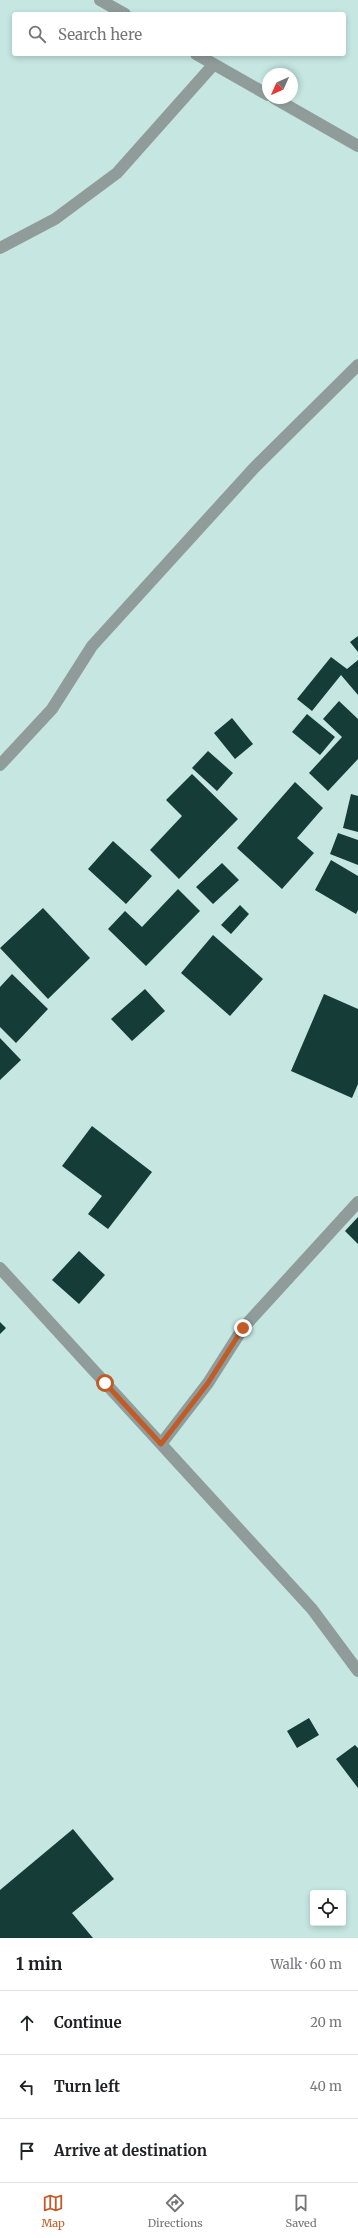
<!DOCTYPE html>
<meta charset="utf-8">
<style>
body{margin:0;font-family:Merriweather,serif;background:#f2f2f2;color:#202124}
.controls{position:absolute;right:12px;bottom:12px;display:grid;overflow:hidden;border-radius:4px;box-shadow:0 2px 6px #0003}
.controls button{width:36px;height:36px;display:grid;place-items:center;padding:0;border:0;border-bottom:1px solid #e0e0e0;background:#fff;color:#202124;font:20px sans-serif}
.compass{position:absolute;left:262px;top:68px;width:36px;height:36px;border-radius:50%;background:#fff;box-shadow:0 2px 6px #0003;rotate:225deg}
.stop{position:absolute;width:12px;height:12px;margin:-9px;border:3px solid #c15c28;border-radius:50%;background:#fff}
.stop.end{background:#c15c28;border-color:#fff;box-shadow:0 1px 4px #0008}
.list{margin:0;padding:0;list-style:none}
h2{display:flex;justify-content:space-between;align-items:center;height:52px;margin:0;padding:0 16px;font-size:17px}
h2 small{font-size:13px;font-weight:400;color:#757577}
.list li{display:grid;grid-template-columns:26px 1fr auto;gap:12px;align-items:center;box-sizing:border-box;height:64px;padding:0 16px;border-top:1px solid #e0e0e0}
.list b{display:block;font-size:15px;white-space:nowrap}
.list em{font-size:13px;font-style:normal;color:#757577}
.icon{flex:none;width:22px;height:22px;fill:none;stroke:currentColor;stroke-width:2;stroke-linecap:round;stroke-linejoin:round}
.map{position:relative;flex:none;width:358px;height:1938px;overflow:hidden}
.search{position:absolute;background:#fff;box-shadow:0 2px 6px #0003;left:12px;right:12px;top:12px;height:44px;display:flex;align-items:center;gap:10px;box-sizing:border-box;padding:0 14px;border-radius:4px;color:#757577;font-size:15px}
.sheet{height:244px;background:#fff}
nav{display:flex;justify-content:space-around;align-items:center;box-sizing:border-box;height:56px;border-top:1px solid #e0e0e0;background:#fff;font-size:11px;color:#757577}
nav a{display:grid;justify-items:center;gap:2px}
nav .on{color:#c15c28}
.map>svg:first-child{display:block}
.building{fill:#153c37}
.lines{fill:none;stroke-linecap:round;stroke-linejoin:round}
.minor{stroke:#8f9c9a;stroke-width:12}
.route{stroke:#c15c28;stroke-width:5}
</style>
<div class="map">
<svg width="358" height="1938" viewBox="0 0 358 1938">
<rect width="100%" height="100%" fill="#c5e6e1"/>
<path class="building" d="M358 636V652L350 642Z
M331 657 347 669 358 660V695L341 675 312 711 297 699Z
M339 701 358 719V759L328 791 309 773 342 737 323 719Z
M307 714 335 737 320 755 292 732Z
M232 718 253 744 235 759 214 733Z
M208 751 233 773 217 791 192 768Z
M192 774 238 819 179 879 150 850 182 816 166 800Z
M295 782 323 808 297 838 314 853 282 889 237 848Z
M351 794 358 796V832L343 828Z
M338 833 358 840V865L330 854Z
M113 841 152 876 126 904 88 869Z
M331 860 358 876V910L356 914 315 890Z
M222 863 239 880 213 904 196 887Z
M178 889 200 911 146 966 108 929 125 911 142 927Z
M240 905 249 914 231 934 221 925Z
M43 908 90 958 48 999 0 948Z
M213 935 263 979 230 1016 181 973Z
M12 974 48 1009 16 1043 0 1027V987Z
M145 989 165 1011 132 1041 111 1019Z
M324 994 358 1009V1084L352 1098 291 1071Z
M0 1038 21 1060 0 1080Z
M92 1126 152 1172 108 1229 88 1214 102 1196 62 1166Z
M358 1217V1244L345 1231Z
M79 1251 105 1275 79 1304 52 1280Z
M0 1322 6 1328 0 1334Z
M309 1718 319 1735 297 1748 287 1731Z
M355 1745 358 1748V1788L336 1759Z
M73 1829 114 1879 72 1913 93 1938H0V1890Z"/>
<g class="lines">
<path class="minor" d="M100 0 125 14
M196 54 268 95
M274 98 358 146
M0 248 55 219 117 173 214 64
M0 765 52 709 92 646 254 468 358 365
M0 1268 312 1609 358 1671
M161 1444 208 1383 243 1328 358 1202"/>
</g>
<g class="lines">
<path class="route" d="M105 1383 161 1444 208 1383 243 1328"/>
</g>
</svg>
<div class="controls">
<button><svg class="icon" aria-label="locate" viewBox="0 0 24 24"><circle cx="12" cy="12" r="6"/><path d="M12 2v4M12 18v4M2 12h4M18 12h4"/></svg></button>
</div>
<svg class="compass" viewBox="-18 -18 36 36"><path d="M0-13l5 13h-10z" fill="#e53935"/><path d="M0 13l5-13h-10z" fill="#757577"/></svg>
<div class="stop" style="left:105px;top:1383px"></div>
<div class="stop end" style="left:243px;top:1328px"></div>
<div class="search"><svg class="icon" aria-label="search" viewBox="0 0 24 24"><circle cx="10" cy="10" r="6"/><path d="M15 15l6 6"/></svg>Search here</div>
</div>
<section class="sheet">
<h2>1 min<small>Walk · 60 m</small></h2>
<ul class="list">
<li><svg class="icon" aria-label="ahead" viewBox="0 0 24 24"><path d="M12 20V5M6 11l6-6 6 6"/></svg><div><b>Continue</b></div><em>20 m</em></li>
<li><svg class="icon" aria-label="left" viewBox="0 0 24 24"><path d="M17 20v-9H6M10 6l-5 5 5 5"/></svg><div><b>Turn left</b></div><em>40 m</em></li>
<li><svg class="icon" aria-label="arrive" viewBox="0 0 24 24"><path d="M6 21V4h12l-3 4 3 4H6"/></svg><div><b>Arrive at destination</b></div></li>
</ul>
</section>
<nav>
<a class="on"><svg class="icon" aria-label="map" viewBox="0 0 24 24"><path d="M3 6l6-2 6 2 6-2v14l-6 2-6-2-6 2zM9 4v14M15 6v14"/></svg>Map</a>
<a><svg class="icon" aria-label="directions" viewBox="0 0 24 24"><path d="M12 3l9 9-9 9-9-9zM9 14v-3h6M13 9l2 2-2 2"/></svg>Directions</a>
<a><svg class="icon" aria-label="saved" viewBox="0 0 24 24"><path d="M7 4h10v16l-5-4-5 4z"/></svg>Saved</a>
</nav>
